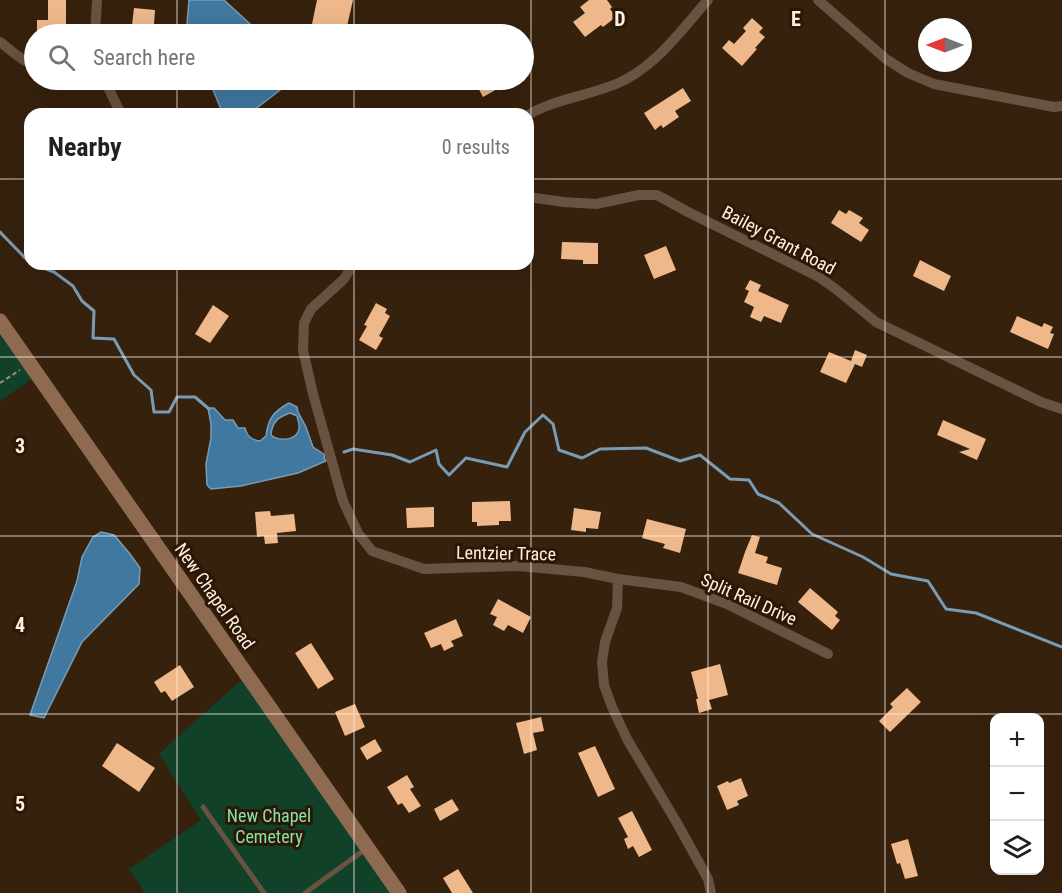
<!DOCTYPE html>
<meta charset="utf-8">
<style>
body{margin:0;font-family:"Roboto Condensed",sans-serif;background:#f6f6f6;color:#202124}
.controls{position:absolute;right:18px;bottom:18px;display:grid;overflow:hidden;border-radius:12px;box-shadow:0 6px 24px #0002}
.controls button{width:54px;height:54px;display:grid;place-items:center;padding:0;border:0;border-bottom:2px solid #e0e0e0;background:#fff;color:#202124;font:30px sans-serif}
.compass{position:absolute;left:918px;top:18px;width:54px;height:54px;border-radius:50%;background:#fff;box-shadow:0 6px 24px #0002;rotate:270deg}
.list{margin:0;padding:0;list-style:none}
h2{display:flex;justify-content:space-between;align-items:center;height:78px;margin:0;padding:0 24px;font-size:26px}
h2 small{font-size:20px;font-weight:400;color:#757577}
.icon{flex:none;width:33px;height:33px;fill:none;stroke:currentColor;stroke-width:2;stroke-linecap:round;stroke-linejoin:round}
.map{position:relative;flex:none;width:1062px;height:893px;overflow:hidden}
.search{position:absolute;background:#fff;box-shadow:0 6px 24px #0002;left:24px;top:24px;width:510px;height:66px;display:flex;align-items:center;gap:15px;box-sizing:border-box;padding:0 21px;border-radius:33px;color:#757577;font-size:22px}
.panel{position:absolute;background:#fff;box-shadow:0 6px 24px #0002;left:24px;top:108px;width:510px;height:162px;border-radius:18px}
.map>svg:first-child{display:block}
.green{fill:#114129}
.water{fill:#4078a0;stroke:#799cb4;stroke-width:1.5;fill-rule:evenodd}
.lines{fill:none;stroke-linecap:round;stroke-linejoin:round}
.stream{stroke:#799cb4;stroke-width:3}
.building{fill:#eeb88b}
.path{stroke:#9f8d7d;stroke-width:2;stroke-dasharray:4.5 3;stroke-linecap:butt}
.lane{stroke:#685242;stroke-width:5}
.street{stroke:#685242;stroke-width:10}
.secondary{stroke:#8d6a50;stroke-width:15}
.grid{fill:none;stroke:#feefe3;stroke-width:1.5;stroke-opacity:0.55}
.labels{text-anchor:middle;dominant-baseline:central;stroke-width:6;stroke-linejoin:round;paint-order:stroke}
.street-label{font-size:18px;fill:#feefe3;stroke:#2c1704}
.park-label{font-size:18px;fill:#84e0ac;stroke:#2c1704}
.grid-label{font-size:20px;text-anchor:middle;font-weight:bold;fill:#feefe3;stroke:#2c1704;stroke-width:6;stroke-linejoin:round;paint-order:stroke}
</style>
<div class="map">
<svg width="1062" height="893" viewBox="0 0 1062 893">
<rect width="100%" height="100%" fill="#36210d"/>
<path class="green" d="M0 328 35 377 0 401Z
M247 675 400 893H145L129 869 201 820 159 754Z"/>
<path class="water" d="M189 0H224L261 34H190L187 24Z
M209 80H290L284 87 250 113 247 114H223Z
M289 403 297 407 298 412 306 427 313 447 325 455 324 458 326 461 298 473 241 486 211 489 207 485 206 464 211 438V424L208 408H214L225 420H233L238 428H245C247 436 251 440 260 441L266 436C268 419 273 412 289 403ZM290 413 297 416C298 421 301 427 298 432 294 441 278 441 271 435 272 422 278 417 290 413Z
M101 532 114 535 130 554 140 568 139 584 82 642 44 718 30 715 77 581 82 557 93 537Z"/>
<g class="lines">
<path class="stream" d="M0 232 30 263
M33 264 54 272 73 286 82 301 94 311 93 338 114 339 134 375 151 390 154 412H169L177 397H195L209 409
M344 452 353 449 392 455 410 462 436 450 439 464 449 475 466 458 507 467 525 432 543 415 553 424 559 450 582 458 600 449 646 448 680 461 700 455 730 479 749 480 758 494 779 503 812 534 863 557 891 574 928 581 946 609 976 613 1062 647"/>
</g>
<path class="building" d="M48 0H66V33H37V20H48Z
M317 0H353L346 31 312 24Z
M589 0H607L612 7 610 9 616 17 603 27 601 25 585 37 573 22 585 13 580 7Z
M134 8 155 10 154 24 159 25 158 33 131 34Z
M752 18 763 28 759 32 765 37 755 48 757 49 742 66 722 48 729 40 734 44 746 31 743 28Z
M474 80H513L483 97Z
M683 88 691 101 675 111 679 117 663 128 661 125 655 130 644 113Z
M839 210 846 214 849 210 863 218 859 223 869 230 861 242 831 223Z
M562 242 598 243V264H583V260L561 259Z
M666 246 676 270 654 279 644 255Z
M920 260 951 276 944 291 913 276Z
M750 280 761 285 758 291 789 305 781 323 764 316 761 322 750 317 754 307 744 302 749 291 745 289Z
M376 303 387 309 385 313 390 316 379 336 383 338 376 350 359 340 367 326 364 325Z
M213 305 229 316 210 343 195 334Z
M1017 316 1042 327 1044 323 1053 327 1050 333 1054 334 1048 349 1010 332Z
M855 350 867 355 862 367 855 364 846 383 820 372 829 352 851 361Z
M943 420 986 439 977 460 959 452 970 449 937 435Z
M510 501 511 521H499V525L477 526V522H472V502Z
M434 507V527L407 528 406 508Z
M574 508 601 512 598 529 586 528V532L571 530Z
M270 511 271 516 294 514 296 531 277 533 278 543 265 544 264 536 257 537 255 512Z
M647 519 686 529 680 553 663 548 665 544 642 538Z
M752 535 760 537 755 553 768 557 766 563 782 568 777 585 738 573 745 552Z
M810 588 838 612 835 616 840 620 832 630 798 602Z
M498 599 531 617 523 633 508 625 504 631 493 625 497 617 490 614Z
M456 619 463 636 451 641 454 646 444 651 441 644 431 648 424 633Z
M311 643 334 679 318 689 295 653Z
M720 664 728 695 709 700 712 709 699 713 696 699H698L691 672Z
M180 665 194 687 172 701 165 691 161 693 154 682Z
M907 688 921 702 890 732 879 721 893 707 890 704Z
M355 704 365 727 345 736 335 712Z
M541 717 544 731 533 733 537 750 524 754 516 723Z
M375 739 382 751 367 760 360 748Z
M117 743 155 768 139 792 102 766Z
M595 746 615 789 598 797 578 753Z
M407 775 414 787 410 789 421 806 409 813 402 803 398 805 387 787Z
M741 778 748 796 737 801 739 805 727 810 717 786 728 781 729 783Z
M452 799 459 810 440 821 434 809Z
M632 811 652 850 639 857 633 846 628 849 624 839 628 837 618 818Z
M908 839 918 876 905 879 900 863 897 864 891 844Z
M458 869 473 893H452L443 878Z"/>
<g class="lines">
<path class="path" d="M0 383 20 370"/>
<path class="lane" d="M203 807 264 893
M305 893 367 848"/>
<path class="street" d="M818 0 886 59 908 73 934 84 1054 107 1062 106
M95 34 97 0
M0 42C11 50 21 61 34 65
M105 80 107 85 121 114
M528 115C555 99 587 96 616 84 654 69 681 30 708 0
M528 197 564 202 596 204 639 195H657L688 212 819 277 837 290 876 322 1041 402 1062 409
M353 264 344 279 311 309 304 323 303 350 313 394 343 501 358 533 372 551 424 569 518 566 584 572 618 579 681 587 727 604 828 654
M618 579 617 608 605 642 602 662 604 685 612 707 627 739 677 823 708 879 711 893"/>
<path class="secondary" d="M0 321 399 893"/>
</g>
<path class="grid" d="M177 0V34M354 0V34M531 0V893M708 0V893M885 0V893M177 80V114M354 80V114M0 179H30M528 179H1062M177 264V893M354 264V893M0 357H1062M0 536H1062M0 714H1062"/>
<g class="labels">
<g class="street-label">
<text transform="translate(779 240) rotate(28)">Bailey Grant Road</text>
<text transform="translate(506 553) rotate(1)">Lentzier Trace</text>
<text transform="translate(215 596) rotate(55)">New Chapel Road</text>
<text transform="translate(749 599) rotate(24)">Split Rail Drive</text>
</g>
<g class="park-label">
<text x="269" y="815">New Chapel<tspan x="269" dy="21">Cemetery</tspan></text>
</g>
</g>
<g class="grid-label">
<text x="620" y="26">D</text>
<text x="796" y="26">E</text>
<text x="20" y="453">3</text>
<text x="20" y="632">4</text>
<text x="20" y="811">5</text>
</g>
</svg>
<div class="controls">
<button>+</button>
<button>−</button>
<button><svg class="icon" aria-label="layers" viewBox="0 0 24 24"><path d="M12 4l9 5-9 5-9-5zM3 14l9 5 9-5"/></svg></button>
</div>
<svg class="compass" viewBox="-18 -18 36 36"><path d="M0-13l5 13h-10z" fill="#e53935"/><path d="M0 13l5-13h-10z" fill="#757577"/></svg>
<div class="search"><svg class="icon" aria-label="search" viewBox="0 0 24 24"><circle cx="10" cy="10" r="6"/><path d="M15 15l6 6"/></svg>Search here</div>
<section class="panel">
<h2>Nearby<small>0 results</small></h2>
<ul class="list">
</ul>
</section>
</div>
